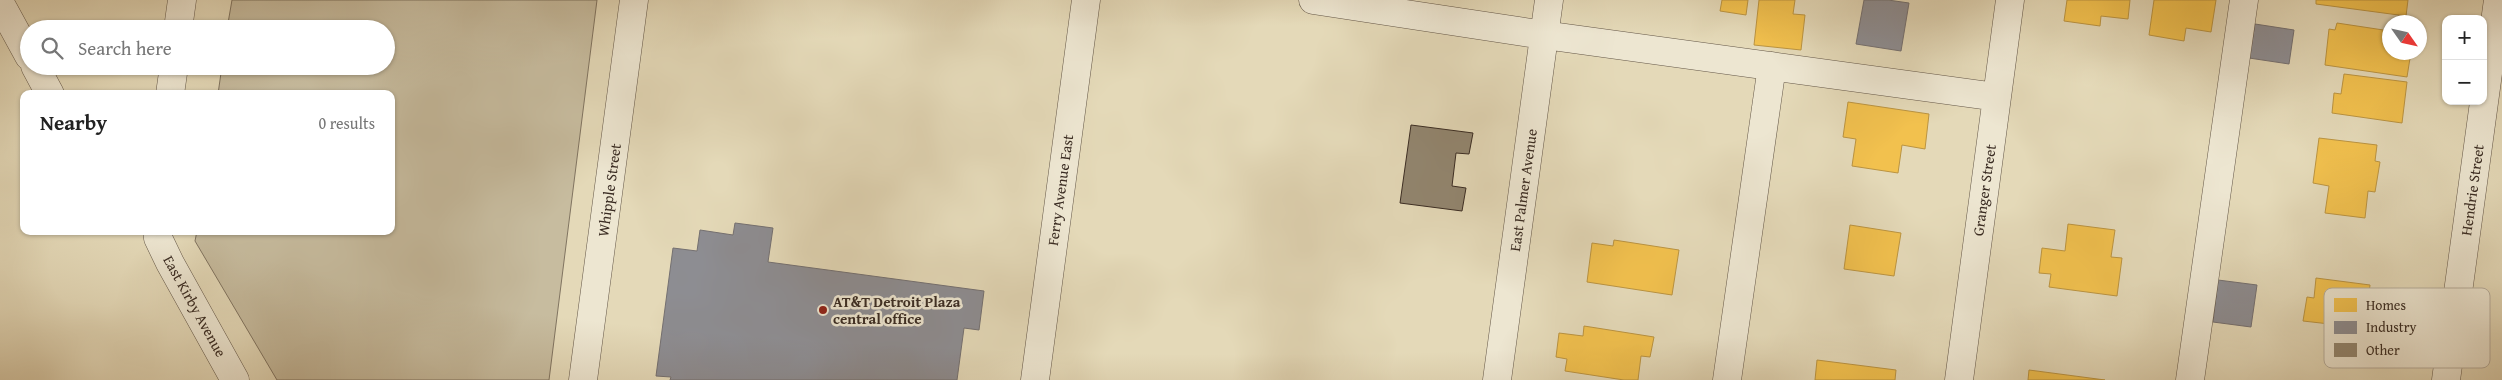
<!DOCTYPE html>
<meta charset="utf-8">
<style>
body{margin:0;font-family:"Gentium Book Plus",serif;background:#f2f2f2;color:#222}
.controls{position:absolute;right:15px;top:15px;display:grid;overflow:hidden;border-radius:10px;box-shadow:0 1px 4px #0004}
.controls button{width:45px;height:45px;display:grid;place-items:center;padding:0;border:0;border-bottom:1px solid #e0e0e0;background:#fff;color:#222;font:25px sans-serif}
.compass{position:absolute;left:2382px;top:15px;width:45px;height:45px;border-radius:50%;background:#fff;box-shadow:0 1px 4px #0004;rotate:124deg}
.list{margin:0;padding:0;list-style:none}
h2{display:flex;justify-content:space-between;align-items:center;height:65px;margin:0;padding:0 20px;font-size:21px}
h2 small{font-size:16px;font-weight:400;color:#767676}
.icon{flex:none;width:28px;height:28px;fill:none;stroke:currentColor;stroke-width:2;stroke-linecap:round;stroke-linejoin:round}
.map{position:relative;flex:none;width:2502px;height:380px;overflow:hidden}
.search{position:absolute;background:#fff;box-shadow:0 1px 4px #0004;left:20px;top:20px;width:375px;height:55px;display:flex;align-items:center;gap:12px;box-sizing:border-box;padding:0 18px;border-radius:28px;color:#767676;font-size:19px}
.panel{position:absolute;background:#fff;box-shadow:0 1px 4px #0004;left:20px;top:90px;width:375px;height:145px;border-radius:10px}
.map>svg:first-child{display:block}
.green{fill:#c7bc9f;stroke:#807461}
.homes{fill:#f2c14e;stroke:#bb9441}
.industry{fill:#8d8d92;stroke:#747071}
.building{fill:#928670;stroke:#3a2c23}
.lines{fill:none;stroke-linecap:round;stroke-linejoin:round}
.minor-casing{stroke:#645748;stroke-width:29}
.minor{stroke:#ede6d1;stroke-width:28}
.poi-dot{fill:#8f2418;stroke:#ede6d1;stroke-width:2}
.labels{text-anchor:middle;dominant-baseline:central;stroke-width:5;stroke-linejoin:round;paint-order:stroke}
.street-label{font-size:15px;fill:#3a2c23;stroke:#ede6d1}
.poi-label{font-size:15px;font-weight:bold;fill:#3a2c23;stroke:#ede6d1;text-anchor:start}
.key{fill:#ede6d1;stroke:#b7ae9d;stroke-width:1}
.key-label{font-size:14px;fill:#3a2c23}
</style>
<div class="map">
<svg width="2502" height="380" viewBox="0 0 2502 380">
<rect width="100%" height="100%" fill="#e4d9b8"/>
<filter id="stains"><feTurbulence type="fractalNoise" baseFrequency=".004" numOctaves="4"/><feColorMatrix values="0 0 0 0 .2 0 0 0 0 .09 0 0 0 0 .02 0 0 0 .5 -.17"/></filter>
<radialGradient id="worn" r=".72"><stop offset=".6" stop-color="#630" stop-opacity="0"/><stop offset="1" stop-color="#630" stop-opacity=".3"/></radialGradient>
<path class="green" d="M232 0H597L549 380H277L195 241 197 231H391V94H218L222 66H386V29H227Z"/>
<path class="homes" d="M1722 0H1748L1746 15 1720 11Z
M1759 0H1795L1793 14 1805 15 1801 50 1754 45Z
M2067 0H2130L2128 19 2101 16 2100 26 2064 21Z
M2154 0H2216L2211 32 2186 28 2184 41 2149 35Z
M2316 0H2408L2406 16 2316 4Z
M2337 23 2390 31V52H2411L2407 77 2325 65 2329 29 2335 30Z
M2344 74 2407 82 2402 123 2332 113 2334 93 2341 94Z
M1848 102 1929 114 1925 149 1902 145 1898 173 1852 166 1856 139 1843 137Z
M2319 138 2377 145 2375 161 2380 162 2375 192 2368 191 2365 218 2325 213 2329 186 2313 183Z
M2068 224 2115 230 2111 257 2122 258 2117 296 2049 287 2051 274 2039 273 2042 248 2065 251Z
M1850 225 1901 233 1894 276 1844 269Z
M1614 240 1679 250 1672 295 1587 282 1592 243 1613 246Z
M2316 278 2370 285 2365 328 2303 321 2307 297 2314 298Z
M1584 326 1654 337 1650 357 1641 356 1638 380H1624L1565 371 1567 359 1556 357 1559 333 1583 336Z
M1817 360 1896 370 1895 380H1815Z
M2029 370 2105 380H2028Z"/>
<path class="industry" d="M1864 0H1888L1909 3 1901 51 1856 44Z
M2255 24 2294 30 2289 64 2249 58Z
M735 223 773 228 768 262 984 291 979 330 964 328 957 380H670L671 377 656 376 673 248 697 251 700 230 733 235Z
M2218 280 2257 285 2251 327 2213 322Z"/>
<path class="building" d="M1411 125 1473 133 1469 154 1456 153 1452 186 1466 188 1462 211 1400 203Z"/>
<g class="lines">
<g class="minor-casing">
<path id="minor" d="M1313 0 1544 35 1997 97
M0 3 29 56
M178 29 182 0
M35 66 50 94
M170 94 174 66
M157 231 158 238 170 263 235 380
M583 380 634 0
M1035 380 1086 0
M1497 380 1549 0
M1727 380 1772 66
M1959 380 2010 0
M2190 380 2244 0
M2446 380 2498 0"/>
</g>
<use href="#minor" class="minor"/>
</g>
<circle class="poi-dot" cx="823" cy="310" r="5"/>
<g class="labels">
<g class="street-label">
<text transform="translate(609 190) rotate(-82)">Whipple Street</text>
<text transform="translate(1060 190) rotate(-82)">Ferry Avenue East</text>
<text transform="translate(1523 190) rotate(-82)">East Palmer Avenue</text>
<text transform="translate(1984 190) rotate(-82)">Granger Street</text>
<text transform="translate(2472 190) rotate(-82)">Hendrie Street</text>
<text transform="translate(195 306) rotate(61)">East Kirby Avenue</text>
</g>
<g class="poi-label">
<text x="833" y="301">AT&amp;T Detroit Plaza<tspan x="833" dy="17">central office</tspan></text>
</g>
</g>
<rect x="2324" y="288" width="166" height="80" rx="8" class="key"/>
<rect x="2334" y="298" width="23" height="14" fill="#f2c14e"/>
<rect x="2334" y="321" width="23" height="13" fill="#8d8d92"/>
<rect x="2334" y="343" width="23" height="14" fill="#928670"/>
<g class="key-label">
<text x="2366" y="310">Homes</text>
<text x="2366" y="332">Industry</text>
<text x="2366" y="355">Other</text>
</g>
<rect width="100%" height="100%" filter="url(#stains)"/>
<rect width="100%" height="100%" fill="url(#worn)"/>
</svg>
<div class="controls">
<button>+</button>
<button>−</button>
</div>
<svg class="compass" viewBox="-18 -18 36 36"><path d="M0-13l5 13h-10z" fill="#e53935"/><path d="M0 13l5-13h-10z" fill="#767676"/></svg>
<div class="search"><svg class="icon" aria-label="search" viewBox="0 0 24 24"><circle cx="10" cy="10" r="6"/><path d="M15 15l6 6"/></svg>Search here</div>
<section class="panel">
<h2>Nearby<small>0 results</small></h2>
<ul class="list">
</ul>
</section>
</div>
